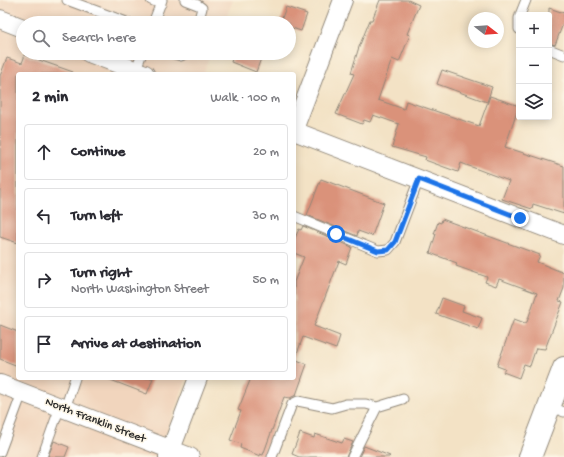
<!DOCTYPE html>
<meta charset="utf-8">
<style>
body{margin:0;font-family:"Gochi Hand",sans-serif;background:#f7f7f7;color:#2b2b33}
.controls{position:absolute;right:12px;top:12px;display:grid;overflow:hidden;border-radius:4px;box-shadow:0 2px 10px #0003}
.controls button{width:36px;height:36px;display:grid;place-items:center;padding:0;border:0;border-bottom:1px solid #e1e1e2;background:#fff;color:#2b2b33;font:20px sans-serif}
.compass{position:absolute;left:468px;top:12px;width:36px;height:36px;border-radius:50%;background:#fff;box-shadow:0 2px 10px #0003;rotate:107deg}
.stop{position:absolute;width:12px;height:12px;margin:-9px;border:3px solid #1a73e8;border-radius:50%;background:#fff}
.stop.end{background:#1a73e8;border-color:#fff;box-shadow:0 1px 4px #0008}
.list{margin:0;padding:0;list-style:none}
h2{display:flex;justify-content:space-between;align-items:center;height:52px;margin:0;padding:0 16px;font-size:17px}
h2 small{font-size:13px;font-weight:400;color:#7c7c81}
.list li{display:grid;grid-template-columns:26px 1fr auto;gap:12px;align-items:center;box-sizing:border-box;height:56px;margin:0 8px 8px;padding:0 8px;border:1px solid #e1e1e2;border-radius:4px}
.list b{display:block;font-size:15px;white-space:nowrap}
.list p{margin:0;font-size:13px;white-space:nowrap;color:#7c7c81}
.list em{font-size:13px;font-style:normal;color:#7c7c81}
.icon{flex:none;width:22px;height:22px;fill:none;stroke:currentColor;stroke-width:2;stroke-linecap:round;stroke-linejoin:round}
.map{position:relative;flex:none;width:564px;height:457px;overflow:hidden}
.search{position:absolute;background:#fff;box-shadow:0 2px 10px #0003;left:16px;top:16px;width:280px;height:44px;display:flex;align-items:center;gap:10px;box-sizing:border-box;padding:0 14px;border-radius:22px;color:#7c7c81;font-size:15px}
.panel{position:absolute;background:#fff;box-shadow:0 2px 10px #0003;left:16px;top:72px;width:280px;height:308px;border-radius:4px}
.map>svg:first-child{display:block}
.built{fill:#f1d5bd}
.building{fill:#da927a}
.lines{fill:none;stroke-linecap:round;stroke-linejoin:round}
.service-casing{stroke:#8f8678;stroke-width:11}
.minor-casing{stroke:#8f8678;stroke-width:20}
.secondary-casing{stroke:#8f8678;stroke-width:24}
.service{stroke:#fff;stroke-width:9}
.minor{stroke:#fff;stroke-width:18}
.secondary{stroke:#fff;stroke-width:22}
.route{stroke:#1a73e8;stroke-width:5}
.labels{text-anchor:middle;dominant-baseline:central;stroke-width:3;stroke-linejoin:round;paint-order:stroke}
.street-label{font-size:12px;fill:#2b2b2b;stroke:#fcf5e5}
</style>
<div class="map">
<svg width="564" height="457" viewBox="0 0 564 457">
<rect width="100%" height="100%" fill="#fcf5e5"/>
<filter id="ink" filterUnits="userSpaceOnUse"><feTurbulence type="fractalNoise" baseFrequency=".025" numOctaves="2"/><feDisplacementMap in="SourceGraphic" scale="8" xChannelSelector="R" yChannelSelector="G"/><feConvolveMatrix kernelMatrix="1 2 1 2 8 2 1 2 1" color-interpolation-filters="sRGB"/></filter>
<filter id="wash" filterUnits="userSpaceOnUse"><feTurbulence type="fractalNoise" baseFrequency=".012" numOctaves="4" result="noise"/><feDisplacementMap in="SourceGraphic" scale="16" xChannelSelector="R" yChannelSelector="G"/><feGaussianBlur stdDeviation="0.9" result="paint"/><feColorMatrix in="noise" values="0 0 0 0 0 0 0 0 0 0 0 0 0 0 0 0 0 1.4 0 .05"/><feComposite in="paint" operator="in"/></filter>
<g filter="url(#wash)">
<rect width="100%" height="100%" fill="#f3e2c5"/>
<path class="built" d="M0 0H233L224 23H23V53H211L203 74H121L117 72 116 74H18V378H187L162 443 198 457H0Z"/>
<g id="blocks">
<path class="building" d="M380 0H408L419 5 407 34 410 35 399 62 392 59 378 100 404 109 406 101 479 126 490 96 519 106 505 147 564 166V214L533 204 532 209 502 199 509 181 461 163 458 172 425 160 426 157 392 147 399 124 373 115 370 122 364 120 362 124 336 114 354 74 351 73 359 47 370 20H372Z
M286 7 307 14 301 31 289 27V23H280Z
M549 8 564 13V21L555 45 549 43Z
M234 53H263L256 72 231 62Z
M25 55 73 72 72 74H18V243L0 237V76L7 58 22 63Z
M442 70 492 87 487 102 437 84Z
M321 179 384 203 372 236 358 231 357 236 307 215Z
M442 219 540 255 537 262 564 273V288L559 301 563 302 545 349 536 348 530 366 524 364 519 378 503 372 505 369 497 366 514 319 525 323 527 322 537 293 499 279 496 286 485 282 487 277 456 266 457 263 430 253 436 234H434L438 222 441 223Z
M303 226 352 247 346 264 339 261 314 326 340 336 336 349 303 337 295 359 294 282 304 257 294 253V240L299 229 301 230Z
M442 298 464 306 462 311 482 318 478 329 436 314Z
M0 325 18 332V366L0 359Z
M294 359 307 364 296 395 290 398 284 397 263 455 260 454V456L240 448 241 444 230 440 241 411 238 410 251 378H294Z
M109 378H153L147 394 108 379Z
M300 433 314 438 315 434 342 443 344 439 353 442 346 457H299L292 454Z
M54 441 69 447 65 457H48Z
M364 446 390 456 389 457H359Z"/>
</g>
</g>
<g filter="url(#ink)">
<use href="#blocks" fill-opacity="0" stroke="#8f8678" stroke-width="1"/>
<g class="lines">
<g class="service-casing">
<path id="service" d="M67 0 129 23
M151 0 161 4
M185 0 198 5 202 8 198 23
M520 15 526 0
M519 18V29
M153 23 162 0
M549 49 564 55
M171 53 181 56 186 53
M135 72 142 53
M294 216 378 251 388 250 395 242 419 179
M549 406 564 412
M65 409 75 378
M0 452 22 393
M42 457 60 407
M272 457 292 404 298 401 332 408 346 404H366L377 407 403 399
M352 457 377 407"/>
</g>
<g class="minor-casing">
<path id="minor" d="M0 19 23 28
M89 53 145 74
M294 129 343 0
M294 131 564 235
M0 384 190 457
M168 457 198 378"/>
</g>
<g class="secondary-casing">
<path id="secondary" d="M530 457 564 368"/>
</g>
<use href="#service" class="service"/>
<use href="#minor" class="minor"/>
<use href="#secondary" class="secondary"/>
</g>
</g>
<g class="lines" filter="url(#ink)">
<path class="route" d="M336 234 378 251 388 250 395 242 419 179 520 218"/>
</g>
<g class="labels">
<g class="street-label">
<text transform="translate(95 421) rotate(21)">North Franklin Street</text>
</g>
</g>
</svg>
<div class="controls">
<button>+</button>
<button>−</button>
<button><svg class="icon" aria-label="layers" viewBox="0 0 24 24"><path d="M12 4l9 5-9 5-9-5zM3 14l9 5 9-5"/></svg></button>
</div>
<svg class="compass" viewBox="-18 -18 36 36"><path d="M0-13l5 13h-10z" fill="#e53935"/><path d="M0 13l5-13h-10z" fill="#7c7c81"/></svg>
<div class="stop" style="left:336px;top:234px"></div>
<div class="stop end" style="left:520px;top:218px"></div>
<div class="search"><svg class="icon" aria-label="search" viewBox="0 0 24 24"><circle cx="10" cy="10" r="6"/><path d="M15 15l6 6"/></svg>Search here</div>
<section class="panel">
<h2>2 min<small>Walk · 100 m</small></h2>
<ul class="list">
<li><svg class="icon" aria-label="ahead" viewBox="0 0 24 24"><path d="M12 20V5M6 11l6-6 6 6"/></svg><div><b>Continue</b></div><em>20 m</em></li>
<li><svg class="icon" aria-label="left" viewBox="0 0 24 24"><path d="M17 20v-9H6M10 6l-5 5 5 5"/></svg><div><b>Turn left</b></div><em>30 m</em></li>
<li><svg class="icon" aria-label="right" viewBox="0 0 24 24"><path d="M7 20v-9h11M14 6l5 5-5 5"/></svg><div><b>Turn right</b><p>North Washington Street</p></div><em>50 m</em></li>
<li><svg class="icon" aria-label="arrive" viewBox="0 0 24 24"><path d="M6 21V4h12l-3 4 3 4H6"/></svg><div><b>Arrive at destination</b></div></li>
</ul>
</section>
</div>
